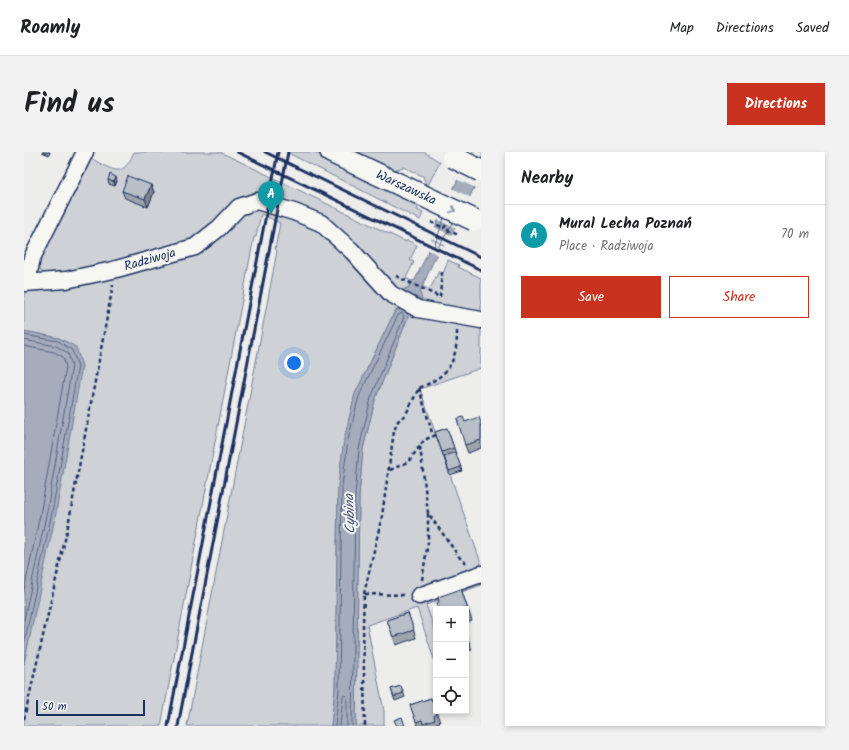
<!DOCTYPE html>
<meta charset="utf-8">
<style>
body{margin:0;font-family:Kalam,sans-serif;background:#f2f2f2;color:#202124}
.controls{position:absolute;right:12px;bottom:12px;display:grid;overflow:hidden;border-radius:0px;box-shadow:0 2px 6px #0003}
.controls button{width:36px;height:36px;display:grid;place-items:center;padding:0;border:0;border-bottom:1px solid #e0e0e0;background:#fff;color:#202124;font:20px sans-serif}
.scale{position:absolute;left:12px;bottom:10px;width:109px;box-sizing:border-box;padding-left:4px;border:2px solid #1b2f5e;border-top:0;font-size:11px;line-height:14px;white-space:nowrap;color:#1b2f5e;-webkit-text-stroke:3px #f6f6f2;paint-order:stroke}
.you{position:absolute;left:270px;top:211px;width:14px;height:14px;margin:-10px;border:3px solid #fff;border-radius:50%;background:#1a73e8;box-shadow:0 0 0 6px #1a73e833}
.badge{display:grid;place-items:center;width:26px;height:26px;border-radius:50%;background:#c8321e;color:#fff;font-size:13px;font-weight:700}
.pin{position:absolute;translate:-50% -33px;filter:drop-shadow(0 1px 2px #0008)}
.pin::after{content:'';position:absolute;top:21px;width:14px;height:12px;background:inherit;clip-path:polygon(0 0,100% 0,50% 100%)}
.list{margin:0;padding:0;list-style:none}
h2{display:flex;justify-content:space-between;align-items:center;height:52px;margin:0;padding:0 16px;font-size:17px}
h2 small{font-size:13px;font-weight:400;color:#757577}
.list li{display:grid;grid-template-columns:26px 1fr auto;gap:12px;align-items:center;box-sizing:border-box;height:60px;padding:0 16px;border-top:1px solid #e0e0e0}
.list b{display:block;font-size:15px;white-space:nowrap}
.list p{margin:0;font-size:13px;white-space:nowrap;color:#757577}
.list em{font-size:13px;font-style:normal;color:#757577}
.actions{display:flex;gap:8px;padding:12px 16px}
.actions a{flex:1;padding:9px 0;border:1px solid #c8321e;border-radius:0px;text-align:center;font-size:14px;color:#c8321e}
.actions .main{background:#c8321e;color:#fff}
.icon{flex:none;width:22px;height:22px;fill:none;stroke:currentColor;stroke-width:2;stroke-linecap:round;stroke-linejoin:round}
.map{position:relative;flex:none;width:457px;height:574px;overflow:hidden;border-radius:0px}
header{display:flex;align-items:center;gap:24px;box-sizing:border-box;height:56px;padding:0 20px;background:#fff;border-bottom:1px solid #e0e0e0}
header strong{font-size:19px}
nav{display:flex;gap:22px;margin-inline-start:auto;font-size:14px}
.intro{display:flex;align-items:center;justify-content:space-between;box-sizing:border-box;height:96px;padding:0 24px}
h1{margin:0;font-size:28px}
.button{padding:10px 18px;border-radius:0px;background:#c8321e;color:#fff;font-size:14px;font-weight:700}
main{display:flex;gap:24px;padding:0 24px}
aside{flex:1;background:#fff;border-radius:0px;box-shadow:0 2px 6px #0003}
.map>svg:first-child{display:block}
.green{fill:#ced2d7;stroke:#74809a}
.water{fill:#a5acbc;stroke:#6e7a96}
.pier{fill:#edeeec}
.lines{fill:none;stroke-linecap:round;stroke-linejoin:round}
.shore{stroke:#526184;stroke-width:1}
.minor-casing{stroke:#1b2f5e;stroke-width:19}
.major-casing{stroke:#1b2f5e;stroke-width:24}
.path{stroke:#1b2f5e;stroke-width:2.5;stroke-dasharray:4 3;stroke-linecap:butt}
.minor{stroke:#f6f6f2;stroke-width:16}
.major{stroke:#f6f6f2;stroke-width:21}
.rail{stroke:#1b2f5e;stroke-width:3}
.major-bridge-casing{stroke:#1b2f5e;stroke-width:24;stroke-linecap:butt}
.major-bridge{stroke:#f6f6f2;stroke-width:21}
.wall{fill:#9fa4ac;stroke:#1b2f5e}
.shaded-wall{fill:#82868c;stroke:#1b2f5e}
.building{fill:#b9bfc8;stroke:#1b2f5e}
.oneway{stroke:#8892a8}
.labels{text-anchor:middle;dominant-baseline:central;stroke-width:4;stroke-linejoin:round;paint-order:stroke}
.street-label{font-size:13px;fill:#1b2f5e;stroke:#f6f6f2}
.water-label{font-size:14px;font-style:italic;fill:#44547a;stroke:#f6f6f2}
</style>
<header>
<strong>Roamly</strong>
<nav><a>Map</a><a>Directions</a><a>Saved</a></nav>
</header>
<div class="intro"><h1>Find us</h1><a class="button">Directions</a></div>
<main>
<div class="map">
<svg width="457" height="574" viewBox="0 0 457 574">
<rect width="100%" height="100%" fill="#edeeec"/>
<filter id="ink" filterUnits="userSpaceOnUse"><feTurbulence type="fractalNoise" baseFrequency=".025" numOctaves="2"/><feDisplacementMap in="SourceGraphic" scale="8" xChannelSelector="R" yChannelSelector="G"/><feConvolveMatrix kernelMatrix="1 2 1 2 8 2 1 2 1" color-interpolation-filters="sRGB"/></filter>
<g filter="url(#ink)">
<path class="green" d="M110 0H196L382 90 383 88 393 93 386 108 390 110 382 126 387 129 385 135 378 139 382 141 396 140 398 134 404 137 407 135 416 117 415 122H419L424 108 435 113 434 115 457 126V216L396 237 457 411V433L402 453 412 481V513L393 456 343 473 360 559V574H332L335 344 339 297 351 248 384 165 371 159 331 242 320 288 314 334 311 538 307 574H163L253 99 251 97 256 71 237 62 232 85H230L137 574H0V457L35 186 0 179V137L43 124C27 123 12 127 16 105L64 5C87 16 98 30 110 0Z
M262 0H290L396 51 393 58 399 61 396 68Z
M327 0H400L416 10 403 35 399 24 379 15 367 19Z"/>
<path class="water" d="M447 0H457V21L430 78 409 110 396 140 398 148 393 146C387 150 383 158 384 165L351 248 339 297 335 344 332 574H307L311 538 314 334 320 288 331 242 371 159 376 157 382 145V141L377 139 385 135 387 129 391 128 404 100 413 71Z
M0 179 35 186 52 195 58 214 32 361 0 512Z"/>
<path class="pier" d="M445 0H457V26L452 36 432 27Z
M428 36 447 46 433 77 413 67Z
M410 75 428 84 423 93 407 86Z
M406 87 422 95 416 104 403 97Z"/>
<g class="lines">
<path class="shore" d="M420 66 410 95 411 97H413L429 71
M0 183 34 189 48 198 54 214 28 360 0 492
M0 188 32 194 44 201 48 214 23 359 0 468
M0 194 30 200 39 205 42 215 17 358 0 439
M311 574 315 538 318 334 324 288 335 244 374 163 378 161 380 165 347 246 335 297 331 344 328 574
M316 574 319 544 321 543 323 545V574"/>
<g class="minor-casing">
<path id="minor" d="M0 131 42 128 89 118 171 95 195 76 215 55 233 49 270 60 297 71 328 99 367 142 394 157 457 168
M3 131 8 106 61 0
M395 444 457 422"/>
</g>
<g class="major-casing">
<path id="major" d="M307 0 408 48"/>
</g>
<path class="path" d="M407 70 420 76
M422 73 420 76 434 83
M372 124 416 145
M416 145 418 118
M395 236 409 284
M412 283 400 288 396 294 404 361 436 406 442 411
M366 318 384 310 396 294
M398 428 404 390V361
M340 442 358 364 370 279 374 269 382 262 395 236C424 224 433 211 433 179
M0 567 43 379 89 133
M341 574 339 473 340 442 380 443"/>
<use href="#minor" class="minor"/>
<use href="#major" class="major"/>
<path class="rail" d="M213 0 457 118
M241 0 457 105
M144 574 254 0
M154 574 264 0"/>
<g class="major-bridge-casing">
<path id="major-bridge" d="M429 5 457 19
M408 48 450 68"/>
</g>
<use href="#major-bridge" class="major-bridge"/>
</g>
<path class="wall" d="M18 0H26L25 3Z
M84 28 93 29 91 34 85 32Z
M127 33 130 40 124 55 101 46 98 39Z
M441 270 457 271V296L444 301 441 293Z
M423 276 438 319 426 323 411 280Z
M437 437 448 469 442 471V457L415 450Z
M384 461 392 486 372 493 363 468Z
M443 484 448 498 442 500V485Z
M377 534 381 545 371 549 367 537Z
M407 546 416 570 412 571 413 574H394L386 553Z"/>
<path class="shaded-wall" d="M92 25 93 29 91 34 90 30Z
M127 33 130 40 124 55 121 47Z"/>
<path class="building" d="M86 22 92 25 90 30 84 28Z
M104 24 127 33 121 47 98 39Z
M439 265 441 270 455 265 457 271V288L441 293 433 267Z
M423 276 430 296 418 300 411 280Z
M431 300 437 315 425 319 420 304Z
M437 437 445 461 442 462V457H415L413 451 415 450 414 445Z
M384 461 390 478 369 485 363 468Z
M443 484 446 494 442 496V485Z
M377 534 379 541 370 545 367 537Z
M407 546 413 562 410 564 411 568 399 572 398 568 392 570 386 553Z
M378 565 381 574H373L370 568Z"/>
<defs><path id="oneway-chevron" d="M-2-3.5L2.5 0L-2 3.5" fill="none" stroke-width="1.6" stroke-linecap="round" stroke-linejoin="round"/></defs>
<use class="oneway" href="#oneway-chevron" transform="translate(429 58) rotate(25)"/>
</g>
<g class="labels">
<g class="street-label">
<text transform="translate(382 36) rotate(25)">Warszawska</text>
<text transform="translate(126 108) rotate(-16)">Radziwoja</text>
</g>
<g class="water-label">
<text transform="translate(326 362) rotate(-92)">Cybina</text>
</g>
</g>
</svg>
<div class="controls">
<button>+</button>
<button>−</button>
<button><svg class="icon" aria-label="locate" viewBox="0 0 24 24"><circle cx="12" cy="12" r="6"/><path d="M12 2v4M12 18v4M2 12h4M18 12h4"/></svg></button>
</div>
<div class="scale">50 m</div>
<div class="you"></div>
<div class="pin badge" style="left:247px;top:62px;background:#0f9aa8">A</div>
</div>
<aside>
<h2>Nearby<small></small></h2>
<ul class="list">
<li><span class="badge" style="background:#0f9aa8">A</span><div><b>Mural Lecha Poznań</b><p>Place · Radziwoja</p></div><em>70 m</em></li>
</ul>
<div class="actions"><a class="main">Save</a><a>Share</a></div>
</aside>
</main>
